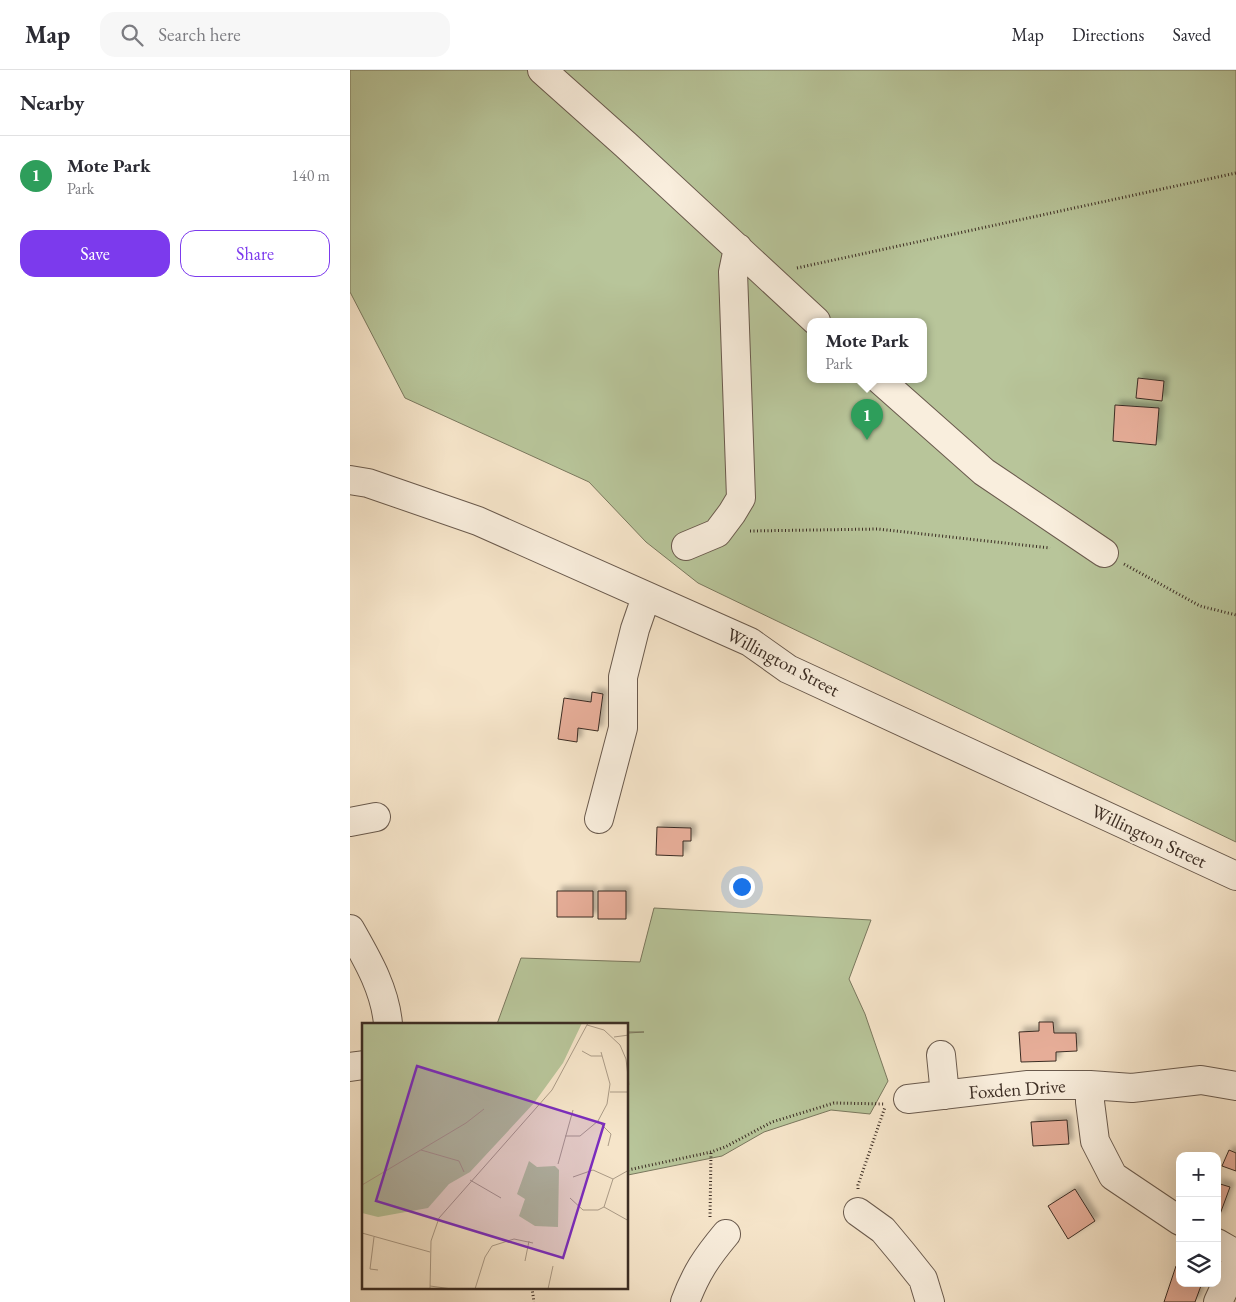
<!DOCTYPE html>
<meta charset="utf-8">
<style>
body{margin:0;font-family:"EB Garamond",serif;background:#f7f7f7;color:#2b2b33}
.controls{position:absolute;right:15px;bottom:15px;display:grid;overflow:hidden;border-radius:10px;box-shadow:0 5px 20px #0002}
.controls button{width:45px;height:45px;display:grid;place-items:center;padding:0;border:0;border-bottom:1px solid #e1e1e2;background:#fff;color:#2b2b33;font:25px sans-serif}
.you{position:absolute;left:391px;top:816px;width:18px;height:18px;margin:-12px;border:4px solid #fff;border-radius:50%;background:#1a73e8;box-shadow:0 0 0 8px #1a73e833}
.badge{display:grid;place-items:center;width:32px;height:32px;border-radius:50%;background:#7c3aed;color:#fff;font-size:16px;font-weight:700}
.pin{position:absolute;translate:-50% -41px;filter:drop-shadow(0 1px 2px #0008)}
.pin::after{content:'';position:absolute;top:26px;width:18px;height:15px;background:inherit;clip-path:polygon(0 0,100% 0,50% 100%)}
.popup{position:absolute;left:457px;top:248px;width:120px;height:65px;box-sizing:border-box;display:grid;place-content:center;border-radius:10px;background:#fff;filter:drop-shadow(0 1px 4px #0005);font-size:16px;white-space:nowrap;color:#7c7c81}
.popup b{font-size:19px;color:#2b2b33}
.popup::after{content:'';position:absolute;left:50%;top:100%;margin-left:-10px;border:10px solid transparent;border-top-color:#fff}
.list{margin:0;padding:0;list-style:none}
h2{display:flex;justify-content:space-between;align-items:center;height:65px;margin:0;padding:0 20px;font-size:21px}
h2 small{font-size:16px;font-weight:400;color:#7c7c81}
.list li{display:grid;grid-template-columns:32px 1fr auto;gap:15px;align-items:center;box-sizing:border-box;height:80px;padding:0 20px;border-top:1px solid #e1e1e2}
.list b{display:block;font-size:19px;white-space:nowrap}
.list p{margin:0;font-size:16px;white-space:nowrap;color:#7c7c81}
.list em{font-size:16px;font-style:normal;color:#7c7c81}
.actions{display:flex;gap:10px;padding:15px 20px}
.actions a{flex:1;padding:11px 0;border:1px solid #7c3aed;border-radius:15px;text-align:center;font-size:18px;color:#7c3aed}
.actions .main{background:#7c3aed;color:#fff}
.icon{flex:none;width:28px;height:28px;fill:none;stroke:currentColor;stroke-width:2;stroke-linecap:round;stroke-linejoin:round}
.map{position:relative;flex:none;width:886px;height:1232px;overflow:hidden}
header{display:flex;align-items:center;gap:30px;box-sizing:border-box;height:70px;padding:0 25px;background:#fff;border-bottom:1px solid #e1e1e2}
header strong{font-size:24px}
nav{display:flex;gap:28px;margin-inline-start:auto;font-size:18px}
.search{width:350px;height:45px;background:#f7f7f7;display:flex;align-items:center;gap:12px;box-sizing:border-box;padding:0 18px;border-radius:15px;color:#7c7c81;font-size:19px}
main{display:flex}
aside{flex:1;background:#fff}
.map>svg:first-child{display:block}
.green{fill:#b8c59a;stroke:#7a785e;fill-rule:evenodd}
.building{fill:#e6ad98;stroke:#3b2c23;filter:url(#shadow)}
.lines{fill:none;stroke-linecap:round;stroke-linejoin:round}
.minor-casing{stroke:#6a5a4d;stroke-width:30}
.path{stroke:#3b2c23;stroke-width:3;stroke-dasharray:1 2.5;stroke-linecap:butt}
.minor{stroke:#f9eedd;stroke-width:28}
.labels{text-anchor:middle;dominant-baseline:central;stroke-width:4;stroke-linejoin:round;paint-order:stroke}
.street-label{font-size:19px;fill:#3b2c23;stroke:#f9eedd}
.inset-road{fill:none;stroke:#ab9b87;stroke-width:1}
.view{fill:#7b2cbf;fill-opacity:0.15;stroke:#7b2cbf;stroke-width:2.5}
.inset-edge{fill:none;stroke:#3b2c23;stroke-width:2.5}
</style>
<header>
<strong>Map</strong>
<div class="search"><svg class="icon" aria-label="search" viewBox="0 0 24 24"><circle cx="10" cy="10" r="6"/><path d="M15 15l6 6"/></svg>Search here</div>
<nav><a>Map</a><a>Directions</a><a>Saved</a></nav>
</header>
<main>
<aside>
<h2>Nearby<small></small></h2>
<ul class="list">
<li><span class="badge" style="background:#2e9e5b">1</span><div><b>Mote Park</b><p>Park</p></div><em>140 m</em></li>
</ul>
<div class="actions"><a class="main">Save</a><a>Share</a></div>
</aside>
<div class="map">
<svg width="886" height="1232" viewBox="0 0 886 1232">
<defs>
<filter id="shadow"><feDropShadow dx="4.5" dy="-4.5" stdDeviation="2.5" flood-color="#0004"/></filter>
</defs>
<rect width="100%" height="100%" fill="#f6e5ca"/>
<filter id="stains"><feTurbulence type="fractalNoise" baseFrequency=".004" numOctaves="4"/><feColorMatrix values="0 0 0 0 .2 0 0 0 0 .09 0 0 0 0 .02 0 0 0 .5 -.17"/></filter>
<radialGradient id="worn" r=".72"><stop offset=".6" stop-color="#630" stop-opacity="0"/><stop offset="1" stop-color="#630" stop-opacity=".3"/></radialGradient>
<path class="green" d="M0 0H886V772L348 513 296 472 239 412 55 328 0 222ZM461 251H573V309H461Z
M304 838 521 850 499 909 515 944 538 1011 520 1044 481 1040 414 1062 372 1086 278 1105V963L294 962H278V954H147L171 888 290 892Z"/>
<path class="building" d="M788 308 814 311 812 331 786 328Z
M765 335 809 338 806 375 763 371Z
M242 622 253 624 248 661 228 658 227 672 208 669 214 628 241 632Z
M307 757 341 758V771H333V786L306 785Z
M207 821H243V847H207Z
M248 821H276V849H248Z
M689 952H703L704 963H726L727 981 706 982V991L671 992 669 962 689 961Z
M717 1050 719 1074 683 1076 681 1052Z
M879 1080 886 1083V1101L872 1096Z
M867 1113 880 1117 869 1147H867Z
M725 1119 745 1151 718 1169 698 1136Z
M826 1196 830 1197V1213H852L845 1232H814Z"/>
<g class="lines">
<g class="minor-casing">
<path id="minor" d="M192 0 276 75 466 251
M529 309 634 402 754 483
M0 410 18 413 128 451 400 572 438 599 886 806
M336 476 367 463 382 443 391 428 383 202 388 178
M249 749 273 658V607L285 559 296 527
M0 752 26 747
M0 859C17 889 35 919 38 954
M591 985 595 1025
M0 997 14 995
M740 1015V1032L745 1071 763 1106 830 1151
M558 1029 678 1015H740L782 1018 851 1010 886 1016
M508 1142 533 1160 553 1184 573 1209 580 1232
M867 1173 886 1184
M335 1232C346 1203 356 1188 376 1164
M868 1232 886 1193"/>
</g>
<path class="path" d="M447 198 886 103
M400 461 528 459 700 478
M774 494 850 536 886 545
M278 1100 361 1082 375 1077 422 1052 484 1033 535 1034
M508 1119V1115L535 1037
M360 1147 361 1082
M182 1218 184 1232"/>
<use href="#minor" class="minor"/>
</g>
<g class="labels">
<g class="street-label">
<text transform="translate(433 592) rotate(28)">Willington Street</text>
<text transform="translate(799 766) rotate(25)">Willington Street</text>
<text transform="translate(667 1019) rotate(-4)">Foxden Drive</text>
</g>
</g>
<g transform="translate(12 953)">
<rect width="266" height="266" fill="#f6e5ca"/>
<path d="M0 0H220L201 40 172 80 108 149 87 161 66 185 16 194 0 190ZM167 138 175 144 193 143 197 147 196 204 173 203 157 193 163 176 155 171Z" fill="#b8c59a"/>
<path class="inset-road" d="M225 2 242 7 258 22 264 36 267 62M252 14 267 12M220 28 229 33H240M248 69H267M236 98 249 111 246 123M203 113H218L236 98 245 81 248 61 239 29M59 127 97 138 102 149M196 141 211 87M211 154 231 147 251 156M108 157 139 175M0 162 104 100 122 86M208 175 221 187H236L242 184 251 156 267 147M242 184 267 198M0 210 68 229M12 214 8 246 16 247M163 238 167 218M68 263 90 266M68 266 69 218 77 195 190 67 226 0M113 266 123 234 130 223 152 216 171 220M186 266 191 243"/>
<path class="view" d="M55 43 242 101 201 235 14 178Z"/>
<rect width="266" height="266" class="inset-edge"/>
</g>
<rect width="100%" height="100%" filter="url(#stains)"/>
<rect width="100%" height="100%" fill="url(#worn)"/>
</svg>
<div class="controls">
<button>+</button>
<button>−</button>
<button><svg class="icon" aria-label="layers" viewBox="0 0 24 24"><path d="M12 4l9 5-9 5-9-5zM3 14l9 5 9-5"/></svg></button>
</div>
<div class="you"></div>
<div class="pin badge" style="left:517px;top:370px;background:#2e9e5b">1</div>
<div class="popup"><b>Mote Park</b>Park</div>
</div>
</main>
